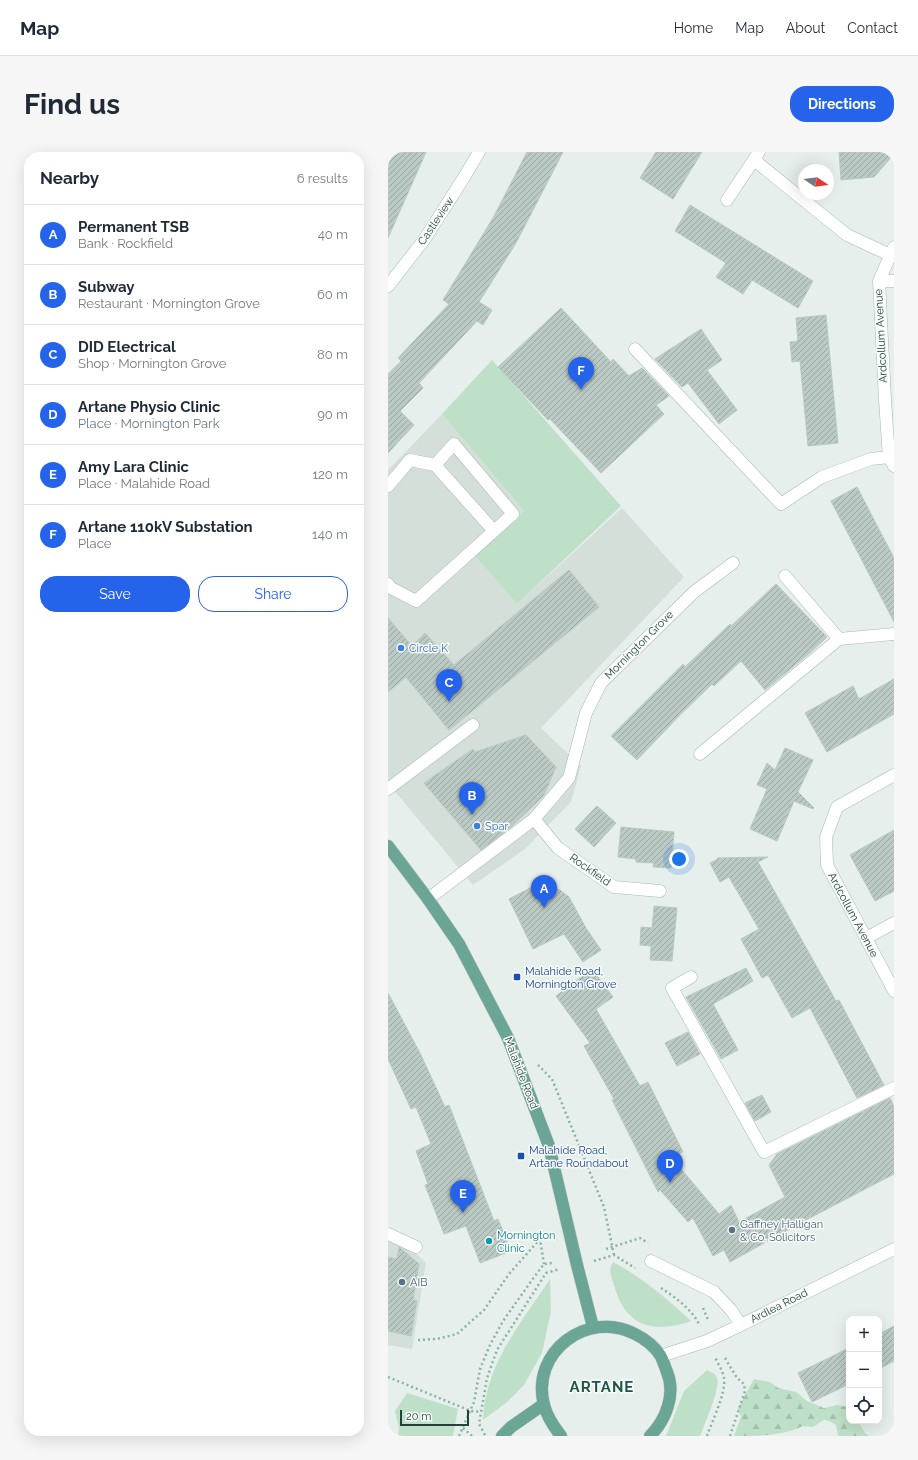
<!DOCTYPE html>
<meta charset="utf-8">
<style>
body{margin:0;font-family:Raleway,sans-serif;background:#f6f6f7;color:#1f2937}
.controls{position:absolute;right:12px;bottom:12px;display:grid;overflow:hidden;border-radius:8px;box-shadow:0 4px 16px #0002}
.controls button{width:36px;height:36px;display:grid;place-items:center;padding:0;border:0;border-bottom:1px solid #e0e1e3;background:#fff;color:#1f2937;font:20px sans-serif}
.compass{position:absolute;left:410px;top:12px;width:36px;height:36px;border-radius:50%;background:#fff;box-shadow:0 4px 16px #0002;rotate:103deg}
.scale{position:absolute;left:12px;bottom:10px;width:69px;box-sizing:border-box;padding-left:4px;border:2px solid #24423a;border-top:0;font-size:11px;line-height:14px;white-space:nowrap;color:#24423a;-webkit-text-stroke:3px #f7fbf9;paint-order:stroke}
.you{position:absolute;left:291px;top:707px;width:14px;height:14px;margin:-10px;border:3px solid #fff;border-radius:50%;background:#1a73e8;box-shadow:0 0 0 6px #1a73e833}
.badge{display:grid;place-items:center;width:26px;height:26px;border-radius:50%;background:#2563eb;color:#fff;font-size:13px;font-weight:700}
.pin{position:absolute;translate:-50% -33px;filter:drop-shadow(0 1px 2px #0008)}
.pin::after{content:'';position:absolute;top:21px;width:14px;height:12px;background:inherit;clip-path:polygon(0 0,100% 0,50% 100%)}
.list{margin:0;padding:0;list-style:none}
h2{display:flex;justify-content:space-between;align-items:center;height:52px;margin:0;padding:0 16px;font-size:17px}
h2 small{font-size:13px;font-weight:400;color:#747a83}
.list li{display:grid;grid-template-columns:26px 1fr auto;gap:12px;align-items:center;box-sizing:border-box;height:60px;padding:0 16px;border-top:1px solid #e0e1e3}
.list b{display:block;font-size:15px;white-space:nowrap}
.list p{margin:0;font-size:13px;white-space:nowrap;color:#747a83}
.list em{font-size:13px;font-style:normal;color:#747a83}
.actions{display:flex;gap:8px;padding:12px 16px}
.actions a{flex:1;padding:9px 0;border:1px solid #2563eb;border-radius:16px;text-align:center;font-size:14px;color:#2563eb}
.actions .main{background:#2563eb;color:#fff}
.icon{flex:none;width:22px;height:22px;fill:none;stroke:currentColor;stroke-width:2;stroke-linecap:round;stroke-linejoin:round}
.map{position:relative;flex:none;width:506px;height:1284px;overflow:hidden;border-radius:16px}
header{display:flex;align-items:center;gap:24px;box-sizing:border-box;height:56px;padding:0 20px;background:#fff;border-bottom:1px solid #e0e1e3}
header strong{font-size:19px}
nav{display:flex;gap:22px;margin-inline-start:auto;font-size:14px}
.intro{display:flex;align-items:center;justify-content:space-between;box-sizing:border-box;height:96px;padding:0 24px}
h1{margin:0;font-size:28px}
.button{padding:10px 18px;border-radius:16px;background:#2563eb;color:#fff;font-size:14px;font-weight:700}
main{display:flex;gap:24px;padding:0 24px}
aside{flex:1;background:#fff;border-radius:16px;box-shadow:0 4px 16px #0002}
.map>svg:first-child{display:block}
.built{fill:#d4dfda}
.grass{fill:#bfe0c8}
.forest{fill:url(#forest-firs)}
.building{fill:url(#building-hatch);stroke:#b8c9c2}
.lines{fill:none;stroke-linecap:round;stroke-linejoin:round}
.minor-casing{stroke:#a8b8b2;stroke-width:13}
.major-casing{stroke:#c2cac8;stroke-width:13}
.path{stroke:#86b3a5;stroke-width:2.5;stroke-dasharray:2 3;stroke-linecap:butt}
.minor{stroke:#fff;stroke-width:12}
.major{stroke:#6aa596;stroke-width:12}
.shop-dot{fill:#3f7fe0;stroke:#f7fbf9;stroke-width:1.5}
.transit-dot{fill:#1a4fb4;stroke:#f7fbf9;stroke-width:1.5}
.service-dot{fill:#5c6f8a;stroke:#f7fbf9;stroke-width:1.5}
.culture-dot{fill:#0f9aa8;stroke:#f7fbf9;stroke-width:1.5}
.labels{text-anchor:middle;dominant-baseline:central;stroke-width:3;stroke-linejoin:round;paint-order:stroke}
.street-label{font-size:11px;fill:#24423a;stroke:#f7fbf9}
.shop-label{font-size:11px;fill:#366cbe;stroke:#f7fbf9;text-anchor:start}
.transit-label{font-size:11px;fill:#164399;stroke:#f7fbf9;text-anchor:start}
.service-label{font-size:11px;fill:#4e5e75;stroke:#f7fbf9;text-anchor:start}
.culture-label{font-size:11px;fill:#0d838f;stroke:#f7fbf9;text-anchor:start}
.district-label{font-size:15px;font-weight:bold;letter-spacing:1px;fill:#1f5548;stroke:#f7fbf9}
</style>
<header>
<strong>Map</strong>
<nav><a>Home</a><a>Map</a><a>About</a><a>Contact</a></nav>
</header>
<div class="intro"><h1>Find us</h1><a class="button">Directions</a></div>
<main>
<aside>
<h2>Nearby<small>6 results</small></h2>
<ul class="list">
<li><span class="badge">A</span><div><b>Permanent TSB</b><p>Bank · Rockfield</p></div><em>40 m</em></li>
<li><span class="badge">B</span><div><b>Subway</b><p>Restaurant · Mornington Grove</p></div><em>60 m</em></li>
<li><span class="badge">C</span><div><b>DID Electrical</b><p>Shop · Mornington Grove</p></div><em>80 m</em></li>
<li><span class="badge">D</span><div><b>Artane Physio Clinic</b><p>Place · Mornington Park</p></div><em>90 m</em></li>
<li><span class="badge">E</span><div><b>Amy Lara Clinic</b><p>Place · Malahide Road</p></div><em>120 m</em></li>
<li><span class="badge">F</span><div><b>Artane 110kV Substation</b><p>Place</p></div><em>140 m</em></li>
</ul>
<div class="actions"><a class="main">Save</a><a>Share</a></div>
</aside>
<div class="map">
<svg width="506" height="1284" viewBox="0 0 506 1284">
<defs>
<pattern id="forest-firs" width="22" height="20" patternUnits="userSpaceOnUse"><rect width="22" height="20" fill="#bfe0c8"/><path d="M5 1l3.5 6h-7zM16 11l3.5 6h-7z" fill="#a4c1ad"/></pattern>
<pattern id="building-hatch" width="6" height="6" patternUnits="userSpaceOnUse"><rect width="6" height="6" fill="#bbcac4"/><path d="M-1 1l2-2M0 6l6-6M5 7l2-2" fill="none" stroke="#98a6a0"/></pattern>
</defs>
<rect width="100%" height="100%" fill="#e6efeb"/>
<path class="built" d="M54 262 136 359 87 404 129 452 234 356 296 425 153 576 193 614 183 650 137 697 85 733 0 631V318Z
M0 1086 24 1097 38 1111 24 1197 0 1193Z"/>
<path class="grass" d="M104 208 233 354 129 452 87 404 136 359 54 262Z
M225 1110C252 1124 281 1148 303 1169 266 1182 237 1175 226 1133 223 1125 220 1117 225 1110Z
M162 1127 163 1159 154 1201 136 1233 119 1250 95 1268C97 1213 133 1171 162 1127Z
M319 1218C323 1220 327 1221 329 1226 333 1236 316 1273 312 1284H278L296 1239Z
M19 1241 70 1257 65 1284H10L11 1276 7 1259Z"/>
<path class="forest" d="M366 1227 382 1230 390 1236 408 1240 419 1249 436 1256 449 1253 460 1255 461 1269H470L477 1281 481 1284H450L448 1273 441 1269 436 1268 425 1275 415 1274C395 1284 369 1284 346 1284L353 1265 350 1256Z"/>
<path class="building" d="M0 0H38L0 86Z
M139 0H175L128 91 91 150 104 158 95 173 89 169 31 231 35 236 12 259 26 273 0 301V222L13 209 10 206 61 152 55 148 105 66Z
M268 0H314L285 47 252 26Z
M451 0H506V2L486 25 453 28Z
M302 53 425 129 410 156 364 128 355 142 328 125 338 111 287 79Z
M173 156 223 210 225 207 241 224 254 216 281 244 268 253 276 262 213 321 162 267 160 268 110 215Z
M438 163 450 291 420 294 412 209 404 210 402 190 410 189 408 166Z
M313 177 334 208 319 218 349 258 331 272 300 231 294 235 267 207Z
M469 335 506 406V470L443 349Z
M181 418 211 455 61 578 18 525 0 540V466L24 494 37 481 66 513Z
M388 432 439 485 423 500 377 538 353 509 326 534 324 532 292 563 249 608 223 584 295 512 297 515 342 472 343 474Z
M506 527V562L439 600 417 561 465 534 471 547Z
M138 583 168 615 156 643 123 675 93 698 36 631 85 597 87 600Z
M397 596 425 608 410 640 426 656 425 657 406 649 389 689 362 677 379 637 369 633 379 611 387 618Z
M209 654 228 671 206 695 187 677Z
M233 675 286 680 283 716 265 715 266 711 248 710V707L230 705Z
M506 678V739L487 749 462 703Z
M380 705 370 710 448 849 451 848 496 933 469 946 422 856 404 866 380 823 374 826 353 787 371 777 341 725 332 730 322 711 330 707 329 706Z
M154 730 172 738 181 745 198 776 213 798 195 810 176 782 145 797 121 747Z
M266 754 289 756 284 809 262 808 263 794 252 793 253 775 264 776Z
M358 816 365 829 325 852 350 898 333 907 298 845Z
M204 817 225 845 208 857 252 934 260 930 295 1000 283 1005 331 1062 343 1053 351 1070 397 1045 381 1013 389 1002 502 946 506 955V1022L416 1069 342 1110 336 1098 325 1104 305 1066 300 1070 272 1038 270 1040 224 948 226 947 196 894 202 891 168 844Z
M0 841 32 901 57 955 61 953 106 1069 110 1067 123 1099 92 1111 78 1074 56 1082 37 1033 40 1032 28 999 43 992 28 955 23 957 0 907Z
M300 880 312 902 289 914 277 891Z
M374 943 383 960 367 969 357 951Z
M11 1095 31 1112 25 1148 29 1149 23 1184 0 1179V1105L9 1107Z
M506 1174V1209L491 1217V1182Z
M461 1196V1232L424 1250 410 1221Z"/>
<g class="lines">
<g class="minor-casing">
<path id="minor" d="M366 8 459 83 502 103
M339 48 371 0
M506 95 491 129 497 248 501 305 506 314
M491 129H506
M0 134 36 88 75 27 91 0
M247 197 393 352 434 325 483 307 501 305
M47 313 106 379
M0 334 22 308 47 313 66 292 125 362 28 449 3 436 0 432
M397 424 451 487
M312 602 451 487 506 482
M506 623 449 655 438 685 439 713 506 839
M0 637 85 573
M146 667 170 696 226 735 272 739
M40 747 146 667 181 626 198 561 213 531 306 440 345 411
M478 786 506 771
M303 825 284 836 376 1000 506 936
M0 1082 28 1095
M263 1109 326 1140 343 1158 353 1173
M273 1204 319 1189 353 1173 506 1097"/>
</g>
<g class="major-casing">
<path id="major" d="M0 694 40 747 71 792 120 886 161 994 189 1113 205 1175
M114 1284 123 1275 156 1252
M173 1284C166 1275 159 1265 156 1253 142 1200 200 1157 247 1182 257 1187 266 1194 272 1203 275 1208 277 1215 279 1220 288 1242 278 1268 262 1284"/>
</g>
<path class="path" d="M150 913 164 927 216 1055 226 1103
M218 1097 252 1086 260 1091
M206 1109 226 1103 247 1116
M273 1136C288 1146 304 1157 312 1174
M315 1156 320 1168
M30 1188 49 1187 69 1182 96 1158 121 1122 152 1087 156 1112
M337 1206 349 1226 356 1232 357 1239 342 1284
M0 1225 83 1259 93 1260
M75 1276 84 1284
M97 1283 91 1272 99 1226 109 1198 158 1121 172 1117
M71 1284 86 1250 92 1217 102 1193 115 1169 144 1128 156 1112 164 1111
M319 1284C324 1269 338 1242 336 1226 335 1219 330 1212 327 1205"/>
<use href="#minor" class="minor"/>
<use href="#major" class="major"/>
</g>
<g class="shop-dot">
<circle cx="13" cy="496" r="4"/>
<circle cx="89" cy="674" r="4"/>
</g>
<g class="transit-dot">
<rect x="125" y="821" width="8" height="8" rx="2"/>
<rect x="129" y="1000" width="8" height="8" rx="2"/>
</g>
<g class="service-dot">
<circle cx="344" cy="1078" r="4"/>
<circle cx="14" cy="1130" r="4"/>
</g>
<circle class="culture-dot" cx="101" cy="1089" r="4"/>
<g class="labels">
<g class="street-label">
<text transform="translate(48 69) rotate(-56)">Castleview</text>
<text transform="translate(493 184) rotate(-93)">Ardcollum Avenue</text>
<text transform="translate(251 493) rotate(-45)">Mornington Grove</text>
<text transform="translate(202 718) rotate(35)">Rockfield</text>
<text transform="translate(465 763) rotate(62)">Ardcollum Avenue</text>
<text transform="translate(133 921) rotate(69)">Malahide Road</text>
<text transform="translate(391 1154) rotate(-27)">Ardlea Road</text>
</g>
<g class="shop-label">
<text x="21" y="496">Circle K</text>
<text x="97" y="674">Spar</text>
</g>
<g class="transit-label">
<text x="137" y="819">Malahide Road,<tspan x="137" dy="13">Mornington Grove</tspan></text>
<text x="141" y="998">Malahide Road,<tspan x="141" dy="13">Artane Roundabout</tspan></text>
</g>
<g class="service-label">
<text x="352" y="1072">Gaffney Halligan<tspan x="352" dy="13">&amp; Co. Solicitors</tspan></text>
<text x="22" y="1130">AIB</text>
</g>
<g class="culture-label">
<text x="109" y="1083">Mornington<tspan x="109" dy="13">Clinic</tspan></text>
</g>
<g class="district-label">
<text x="214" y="1235">ARTANE</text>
</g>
</g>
</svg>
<div class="controls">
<button>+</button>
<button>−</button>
<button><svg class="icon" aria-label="locate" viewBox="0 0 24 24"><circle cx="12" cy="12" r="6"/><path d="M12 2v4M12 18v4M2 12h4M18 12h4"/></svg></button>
</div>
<svg class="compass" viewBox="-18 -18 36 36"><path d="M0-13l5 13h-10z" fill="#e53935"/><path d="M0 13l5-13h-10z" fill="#747a83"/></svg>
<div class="scale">20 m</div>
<div class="you"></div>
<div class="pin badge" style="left:156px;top:756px">A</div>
<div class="pin badge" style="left:84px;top:663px">B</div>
<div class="pin badge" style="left:61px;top:550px">C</div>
<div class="pin badge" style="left:282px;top:1031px">D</div>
<div class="pin badge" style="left:75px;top:1061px">E</div>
<div class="pin badge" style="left:193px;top:238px">F</div>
</div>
</main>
